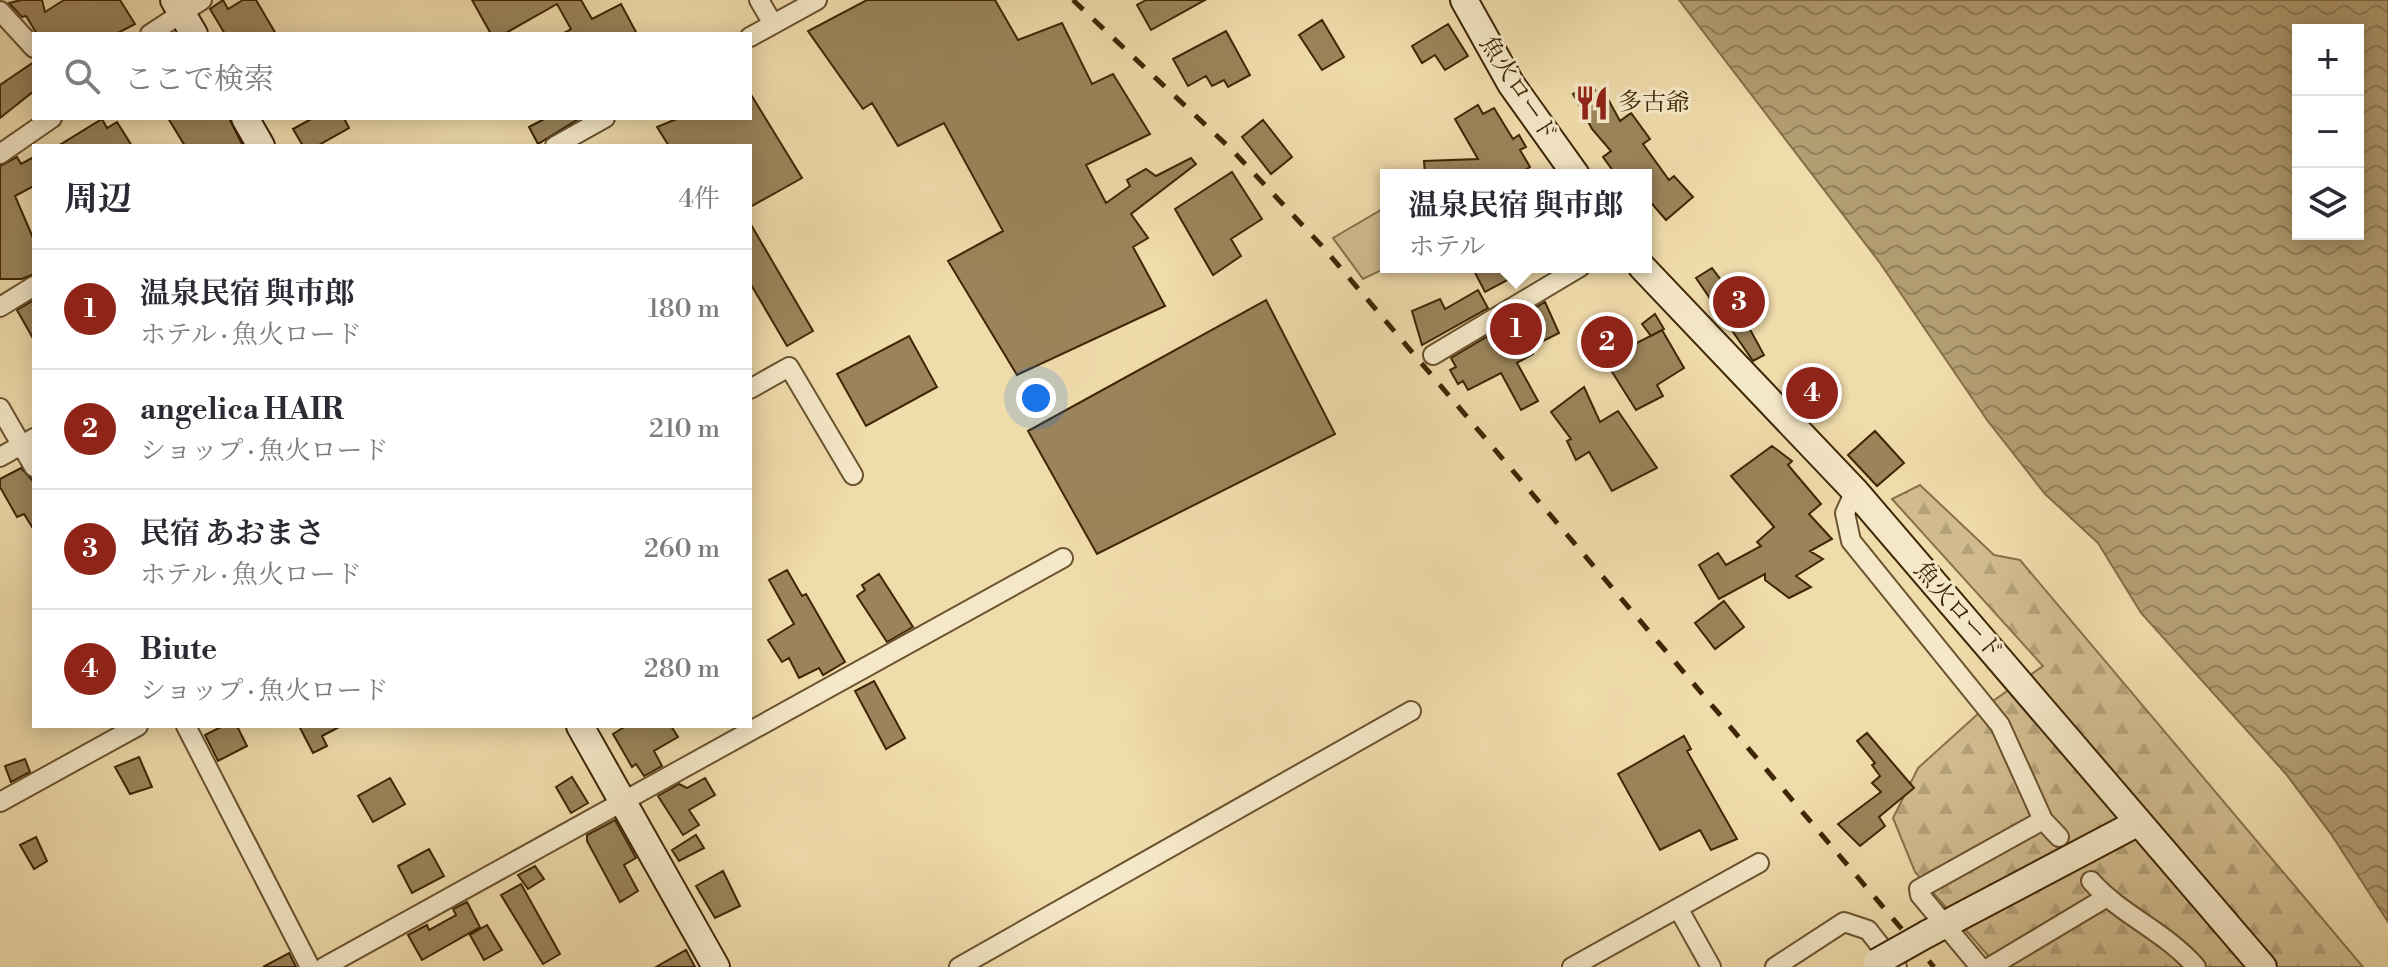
<!DOCTYPE html>
<html lang="ja">
<meta charset="utf-8">
<style>
body{margin:0;font-family:"Libre Bodoni","Noto Serif JP",serif;background:#f2f2f3;color:#2b2b33}
.controls{position:absolute;right:24px;top:24px;display:grid;overflow:hidden;border-radius:0px;box-shadow:0 4px 20px #0003}
.controls button{width:72px;height:72px;display:grid;place-items:center;padding:0;border:0;border-bottom:2px solid #e1e1e2;background:#fff;color:#2b2b33;font:40px sans-serif}
.you{position:absolute;left:1036px;top:398px;width:28px;height:28px;margin:-20px;border:6px solid #fff;border-radius:50%;background:#1a73e8;box-shadow:0 0 0 12px #1a73e833}
.badge{display:grid;place-items:center;width:52px;height:52px;border-radius:50%;background:#8f2418;color:#fff;font-size:26px;font-weight:700}
.pin{position:absolute;translate:-50% -50%;border:4px solid #fff;box-shadow:0 2px 8px #0006}
.popup{position:absolute;left:1380px;top:169px;width:272px;height:104px;box-sizing:border-box;display:grid;place-content:center;border-radius:0px;background:#fff;filter:drop-shadow(0 2px 6px #0005);font-size:26px;white-space:nowrap;color:#7c7c81}
.popup b{font-size:30px;color:#2b2b33}
.popup::after{content:'';position:absolute;left:50%;top:100%;margin-left:-16px;border:16px solid transparent;border-top-color:#fff}
.list{margin:0;padding:0;list-style:none}
h2{display:flex;justify-content:space-between;align-items:center;height:104px;margin:0;padding:0 32px;font-size:34px}
h2 small{font-size:26px;font-weight:400;color:#7c7c81}
.list li{display:grid;grid-template-columns:52px 1fr auto;gap:24px;align-items:center;box-sizing:border-box;height:120px;padding:0 32px;border-top:2px solid #e1e1e2}
.list b{display:block;font-size:30px;white-space:nowrap}
.list p{margin:0;font-size:26px;white-space:nowrap;color:#7c7c81}
.list em{font-size:26px;font-style:normal;color:#7c7c81}
.icon{flex:none;width:44px;height:44px;fill:none;stroke:currentColor;stroke-width:2;stroke-linecap:round;stroke-linejoin:round}
.map{position:relative;flex:none;width:2388px;height:967px;overflow:hidden}
.search{position:absolute;background:#fff;box-shadow:0 4px 20px #0003;left:32px;top:32px;width:720px;height:88px;display:flex;align-items:center;gap:20px;box-sizing:border-box;padding:0 28px;border-radius:0px;color:#7c7c81;font-size:30px}
.panel{position:absolute;background:#fff;box-shadow:0 4px 20px #0003;left:32px;top:144px;width:720px;height:584px;border-radius:0px}
.map>svg:first-child{display:block}
.grass{fill:#d2bc8f;stroke:#88714a;stroke-width:2}
.forest{fill:url(#forest-firs);stroke:#88714a;stroke-width:2}
.water{fill:url(#water-waves);stroke:#846d46;stroke-width:2;fill-rule:evenodd}
.building{fill:#9b845b;stroke:#3e2604;stroke-width:2}
.lines{fill:none;stroke-linecap:round;stroke-linejoin:round}
.street-casing{stroke:#6a532e;stroke-width:22}
.secondary-casing{stroke:#3e2604;stroke-width:30}
.street{stroke:#f5e8c8;stroke-width:18}
.secondary{stroke:#f5e8c8;stroke-width:26}
.rail{stroke:#3e2604;stroke-width:5;stroke-dasharray:14 14;stroke-linecap:butt}
.secondary-bridge-casing{stroke:#3e2604;stroke-width:30;stroke-linecap:butt}
.secondary-bridge{stroke:#f5e8c8;stroke-width:26}
.labels{text-anchor:middle;dominant-baseline:central;stroke-width:6;stroke-linejoin:round;paint-order:stroke}
.street-label{font-size:24px;fill:#3e2604;stroke:#f5e8c8}
.poi-label{font-size:24px;fill:#3e2604;stroke:#f5e8c8;text-anchor:start}
</style>
<div class="map">
<svg width="2388" height="967" viewBox="0 0 2388 967">
<defs>
<pattern id="forest-firs" width="22" height="20" patternUnits="userSpaceOnUse" patternTransform="scale(2)"><rect width="22" height="20" fill="#d2bc8f"/><path d="M5 1l3.5 6h-7zM16 11l3.5 6h-7z" fill="#b5a17a"/></pattern>
<pattern id="water-waves" width="16" height="10" patternUnits="userSpaceOnUse" patternTransform="scale(2)"><rect width="16" height="10" fill="#b39d72"/><path d="M0 5q4-4 8 0t8 0" fill="none" stroke="#93805b"/></pattern>
</defs>
<rect width="100%" height="100%" fill="#f0dbab"/>
<filter id="stains"><feTurbulence type="fractalNoise" baseFrequency=".0025" numOctaves="4"/><feColorMatrix values="0 0 0 0 .2 0 0 0 0 .09 0 0 0 0 .02 0 0 0 .5 -.17"/></filter>
<radialGradient id="worn" r=".72"><stop offset=".6" stop-color="#630" stop-opacity="0"/><stop offset="1" stop-color="#630" stop-opacity=".3"/></radialGradient>
<path class="grass" d="M1386 207 1388 267 1363 279 1333 238Z"/>
<path class="forest" d="M1920 485 1994 555 2020 560 2363 967H1998L1915 872 1893 818 1918 768 1990 703 2043 666 1892 499Z"/>
<path class="water" d="M1679 0H2388V922L2331 834 2286 774 2141 613 2098 543 2045 494 1987 420 1880 263ZM2298 30H2358V234H2298Z"/>
<path class="building" d="M21 0H42L45 12 64 0H120L135 24 116 34H37L26 16 22 17 9 3Z
M223 0 228 9 243 0H256L276 34H225L210 9Z
M472 0H581L592 19 621 4 637 34H562L571 29 557 4 504 34H491Z
M867 0H995L1018 40 1062 23 1092 84 1113 74 1150 134 1086 165 1106 203 1130 186 1127 180 1146 169 1156 176 1191 158 1196 164 1131 214 1148 238 1133 247 1165 306 1017 375 948 261 1003 231 944 123 898 146 872 103 863 109 808 31Z
M1146 0H1205L1151 30 1137 5Z
M1322 20 1344 57 1322 70 1299 35Z
M1448 24 1468 56 1445 70 1435 55 1422 63 1412 46Z
M1226 31 1250 75 1228 87 1224 80 1212 86 1206 76 1188 86 1173 59Z
M34 62V91L0 118V85Z
M1592 84 1597 94 1603 90 1620 121 1631 113 1650 139 1643 144 1669 180 1674 176 1693 197 1666 220 1646 197V175H1616L1603 157 1611 151 1592 129 1573 94Z
M750 93 802 178 750 207V146H669L657 127 679 118H750Z
M1478 105 1483 114 1494 108 1513 139 1519 135 1526 147 1520 150 1530 167 1517 175H1425L1424 161 1478 159 1455 119Z
M168 118H229L243 146H185Z
M313 118H344L349 128 317 146H303L293 129Z
M546 118H580L538 144 529 127Z
M102 119 107 128 117 122 132 146H58Z
M1263 120 1292 157 1271 174 1242 137Z
M17 157 21 164 34 157V186L15 196 34 240V274L22 279H0V166Z
M1232 172 1262 219 1231 239 1241 256 1213 275 1175 209Z
M750 223 813 331 787 346 750 283Z
M1472 267H1532L1485 292Z
M1712 268 1724 284 1734 276 1762 313 1747 324 1764 355 1753 361 1696 278Z
M1478 290 1488 308 1422 345 1412 311 1440 299 1445 309Z
M34 300V340L17 310Z
M1266 300 1335 434 1097 554 1028 431Z
M1545 302 1559 333 1533 346V354L1517 363 1538 401 1521 410 1501 373 1468 390 1463 381 1458 384 1450 370 1456 367 1451 358Z
M1655 314 1664 329 1651 336 1642 324Z
M1662 330 1684 368 1657 385 1663 396 1636 410 1609 367 1588 344 1606 331 1625 349Z
M909 336 937 387 866 426 837 374Z
M1813 373 1838 404 1816 420 1792 389Z
M1584 387 1600 422 1618 411 1657 468 1612 491 1589 452 1576 460 1567 441 1571 439 1551 412Z
M1875 431 1904 463 1877 486 1848 455Z
M1772 446 1792 461 1788 465 1821 504 1809 514 1832 539 1810 551 1823 559 1796 576 1811 587 1789 598 1765 580V574L1719 599 1699 565 1718 553 1726 565 1761 546 1757 542 1774 527 1731 476Z
M21 468 34 482V530L24 514 17 517 0 487V479Z
M787 570 802 596 806 594 845 662 823 675 819 668 799 678 789 658 782 662 768 640 794 624 769 580Z
M879 574 913 627 887 642 857 596 865 590 862 585Z
M1724 601 1744 627 1715 649 1695 623Z
M874 681 905 738 886 749 855 691Z
M223 726H237L247 746 218 761 205 735Z
M299 726H341L322 736 327 746 313 753Z
M626 726H671L678 737 654 751 662 766 644 776 636 764 632 767 613 734Z
M1867 733 1914 788 1879 817 1885 826 1860 846 1838 824 1881 792 1872 783 1880 776 1872 765 1875 763 1857 741Z
M1684 736 1691 749 1687 751 1737 839 1711 850 1700 830 1660 850 1618 774Z
M139 757 152 787 130 794 115 767Z
M25 759 30 772 11 782 5 766Z
M572 777 588 803 571 813 556 787Z
M390 778 405 804 373 822 358 796Z
M705 778 715 795 689 810 699 825 683 835 658 796 679 784 687 788Z
M615 820 636 858 624 865 638 891 620 902 587 841V835Z
M696 835 704 848 679 861 672 850Z
M36 837 47 861 34 869 20 845Z
M429 849 444 876 412 893 398 866Z
M535 866 544 879 528 889 518 875Z
M723 871 740 906 715 918 696 886Z
M521 884 560 954 543 964 501 895Z
M467 902 480 927 422 960 408 935 427 925 429 930 456 915 453 909Z
M487 925 502 950 484 960 470 935Z
M686 950 695 967H656Z
M289 953 296 967H263Z"/>
<g class="lines">
<g class="street-casing">
<path id="street" d="M759 0 773 24
M0 11 34 48
M150 34 202 0
M750 37 817 0
M555 146 605 118
M0 154 52 118
M0 307 34 286
M1433 355 1580 267
M750 389 789 367 853 475
M0 408 34 467
M0 457 34 438
M1855 491 1845 513 1851 541 2000 725 2043 820 2059 837
M186 726 310 967
M0 802 138 726
M2091 881C2121 915 2166 932 2196 967
M1678 908 1711 967
M324 967 1063 558
M959 967 1411 711
M1572 967 1759 863
M1775 967 1844 922 1868 930 1897 967
M1980 967 1920 895 1919 889 2043 820
M1990 967 2107 897"/>
</g>
<g class="secondary-casing">
<path id="secondary" d="M174 0 194 34
M1464 0 1511 84 1576 175
M245 118 261 146
M1642 267 1855 491 2263 967
M580 726 716 967
M1927 934 2137 823"/>
</g>
<use href="#street" class="street"/>
<use href="#secondary" class="secondary"/>
<path class="rail" d="M1073 0 1232 150 1322 246 1934 967"/>
<g class="secondary-bridge-casing">
<path id="secondary-bridge" d="M1877 962 1927 934"/>
</g>
<use href="#secondary-bridge" class="secondary-bridge"/>
</g>
<defs>
<g id="restaurant-bare" transform="scale(2.76)"><path d="M-5-6h1v4h1v-4h1v4h1v-4h1v5L-1.5 .5V6h-2V.5L-5-1ZM5-6V6H3V1.5H1.5Q1.5-4 5-6Z" fill="#8f2418" stroke="#f5e8c8" stroke-width="2.5" paint-order="stroke"/></g>
</defs>
<g fill-rule="evenodd">
<use href="#restaurant-bare" x="1592" y="103"/>
</g>
<g class="labels">
<g class="street-label">
<text transform="translate(1518 89) rotate(57)">魚火ロード</text>
<text transform="translate(1958 611) rotate(49)">魚火ロード</text>
</g>
<g class="poi-label">
<text x="1618" y="103">多古爺</text>
</g>
</g>
<rect width="100%" height="100%" filter="url(#stains)"/>
<rect width="100%" height="100%" fill="url(#worn)"/>
</svg>
<div class="controls">
<button>+</button>
<button>−</button>
<button><svg class="icon" aria-label="layers" viewBox="0 0 24 24"><path d="M12 4l9 5-9 5-9-5zM3 14l9 5 9-5"/></svg></button>
</div>
<div class="you"></div>
<div class="pin badge" style="left:1516px;top:329px">1</div>
<div class="popup"><b>温泉民宿 與市郎</b>ホテル</div>
<div class="pin badge" style="left:1607px;top:342px">2</div>
<div class="pin badge" style="left:1739px;top:302px">3</div>
<div class="pin badge" style="left:1812px;top:393px">4</div>
<div class="search"><svg class="icon" aria-label="search" viewBox="0 0 24 24"><circle cx="10" cy="10" r="6"/><path d="M15 15l6 6"/></svg>ここで検索</div>
<section class="panel">
<h2>周辺<small>4件</small></h2>
<ul class="list">
<li><span class="badge">1</span><div><b>温泉民宿 與市郎</b><p>ホテル · 魚火ロード</p></div><em>180 m</em></li>
<li><span class="badge">2</span><div><b>angelica HAIR</b><p>ショップ · 魚火ロード</p></div><em>210 m</em></li>
<li><span class="badge">3</span><div><b>民宿 あおまさ</b><p>ホテル · 魚火ロード</p></div><em>260 m</em></li>
<li><span class="badge">4</span><div><b>Biute</b><p>ショップ · 魚火ロード</p></div><em>280 m</em></li>
</ul>
</section>
</div>
